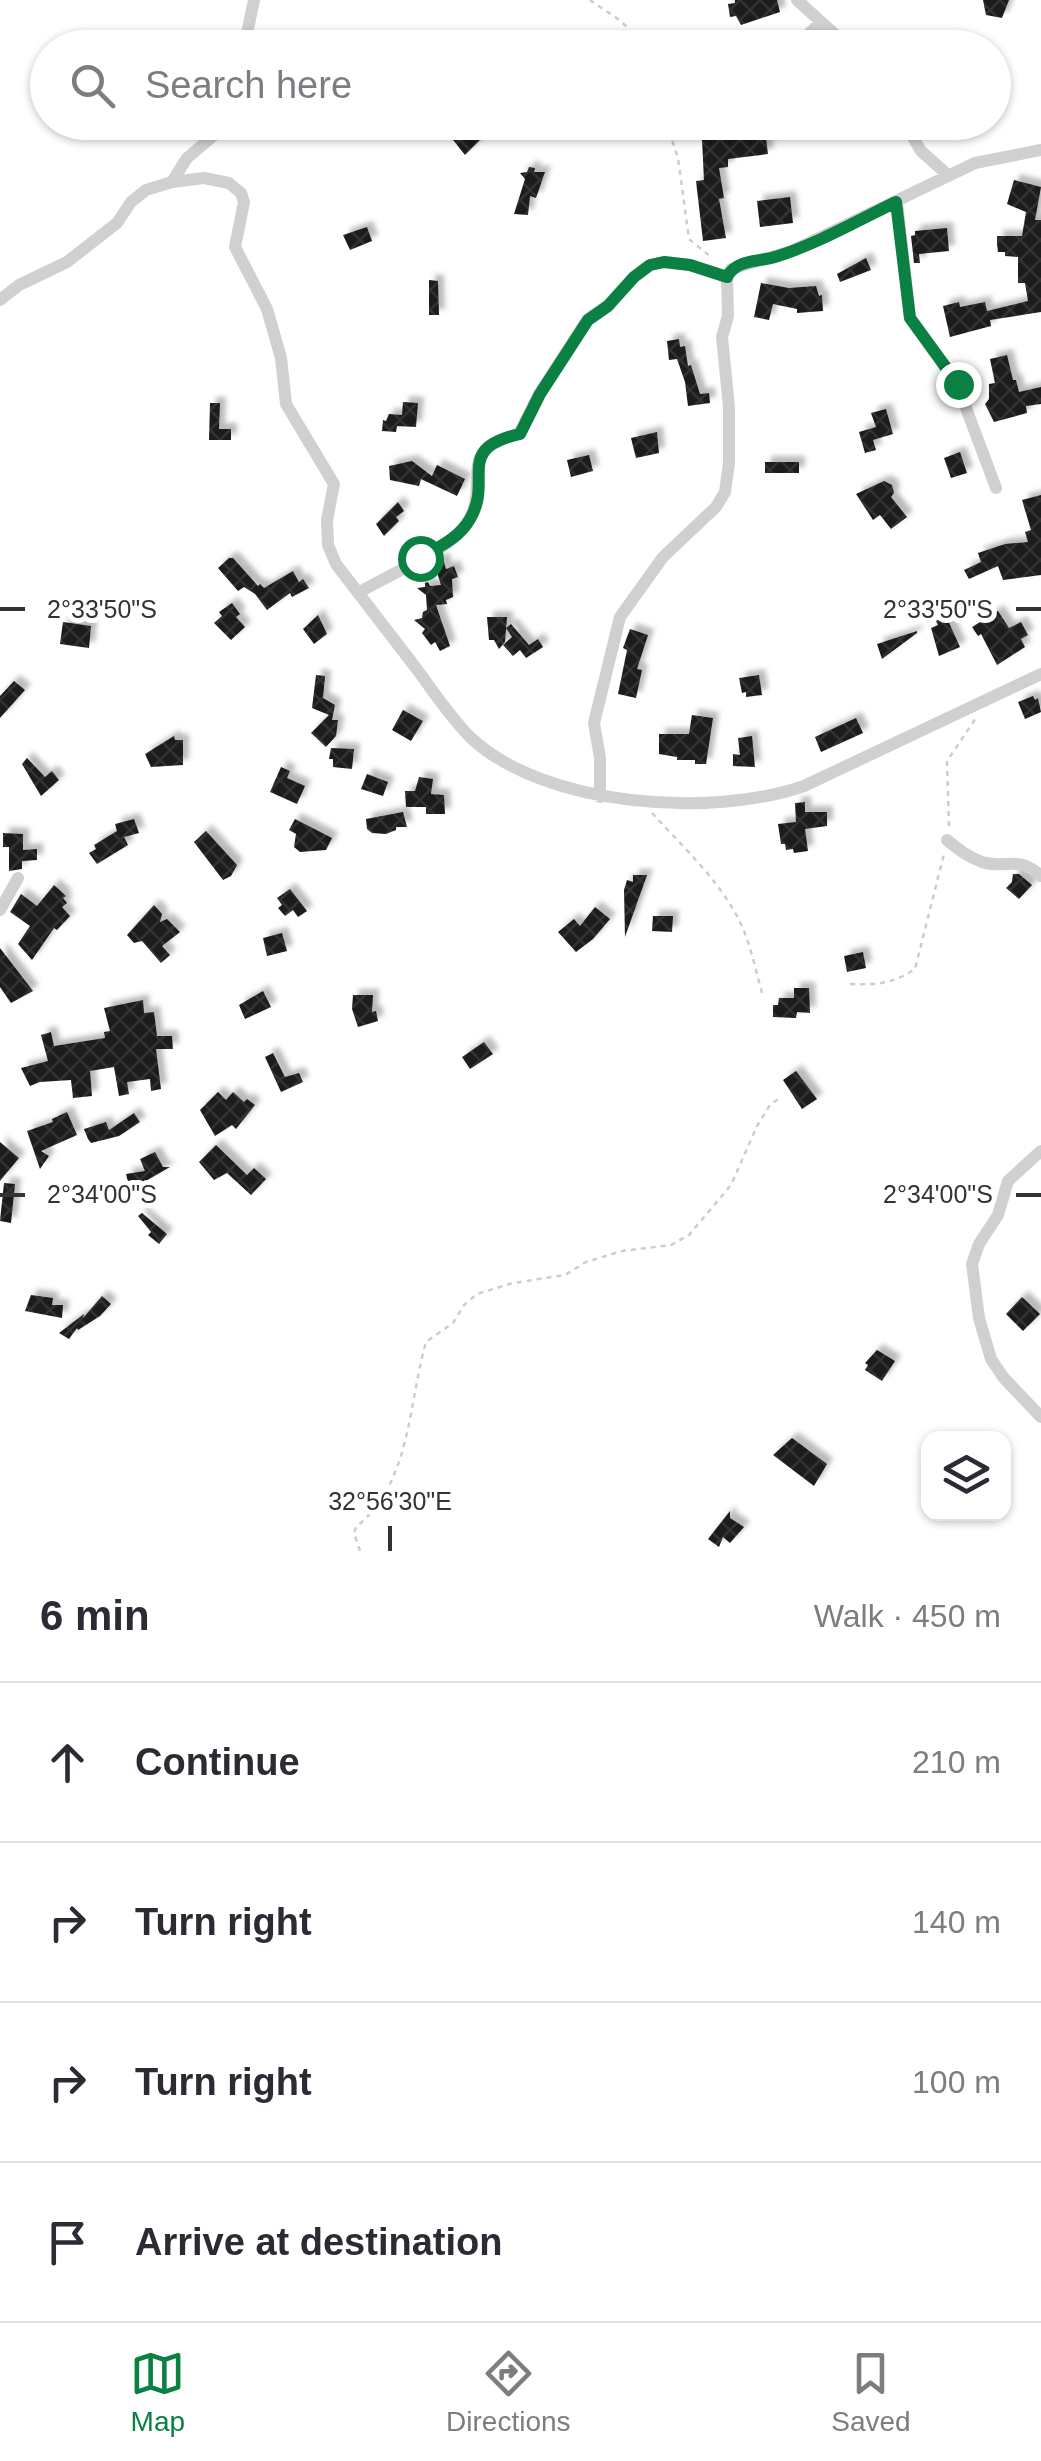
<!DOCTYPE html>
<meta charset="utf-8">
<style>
body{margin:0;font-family:Helvetica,sans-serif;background:#f7f7f7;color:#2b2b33}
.controls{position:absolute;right:30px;bottom:30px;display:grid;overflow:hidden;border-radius:20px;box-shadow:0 2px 8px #0004}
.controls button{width:90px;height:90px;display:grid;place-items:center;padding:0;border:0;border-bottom:2px solid #e1e1e2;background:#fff;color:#2b2b33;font:50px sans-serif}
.stop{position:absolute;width:30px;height:30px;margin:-22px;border:8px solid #0b8043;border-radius:50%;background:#fff}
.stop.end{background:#0b8043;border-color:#fff;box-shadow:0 2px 10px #0008}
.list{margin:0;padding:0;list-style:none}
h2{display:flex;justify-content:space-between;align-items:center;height:130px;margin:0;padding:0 40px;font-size:42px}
h2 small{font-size:32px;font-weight:400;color:#7c7c81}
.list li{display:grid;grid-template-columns:65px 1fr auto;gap:30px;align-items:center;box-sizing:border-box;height:160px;padding:0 40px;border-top:2px solid #e1e1e2}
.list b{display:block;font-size:38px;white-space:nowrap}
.list em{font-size:32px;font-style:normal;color:#7c7c81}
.icon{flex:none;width:55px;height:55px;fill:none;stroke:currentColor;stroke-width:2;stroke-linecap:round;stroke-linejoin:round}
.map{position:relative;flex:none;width:1041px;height:1551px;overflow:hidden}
.search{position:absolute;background:#fff;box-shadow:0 2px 8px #0004;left:30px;right:30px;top:30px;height:110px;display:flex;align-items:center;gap:25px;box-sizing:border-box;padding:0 35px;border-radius:55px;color:#7c7c81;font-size:38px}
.sheet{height:770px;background:#fff}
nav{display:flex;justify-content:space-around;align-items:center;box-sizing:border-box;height:140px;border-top:2px solid #e1e1e2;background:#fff;font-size:28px;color:#7c7c81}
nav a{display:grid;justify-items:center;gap:5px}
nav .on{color:#0b8043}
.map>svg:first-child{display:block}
.building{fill:url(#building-cross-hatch);filter:url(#shadow)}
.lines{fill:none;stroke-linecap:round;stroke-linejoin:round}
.path{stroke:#cdcdcd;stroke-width:2.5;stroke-dasharray:5 5;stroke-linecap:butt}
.minor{stroke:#d0d0d0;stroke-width:12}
.route{stroke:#0b8043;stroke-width:12}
.ticks{fill:none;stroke:#333;stroke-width:4}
.ticks-label{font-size:25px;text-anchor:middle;fill:#333;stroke:#fff;stroke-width:10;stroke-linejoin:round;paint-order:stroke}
</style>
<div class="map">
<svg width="1041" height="1551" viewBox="0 0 1041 1551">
<defs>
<pattern id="building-cross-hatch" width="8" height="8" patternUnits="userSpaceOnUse" patternTransform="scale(2.5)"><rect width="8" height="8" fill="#1a1a1a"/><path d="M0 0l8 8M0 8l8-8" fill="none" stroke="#333"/></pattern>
<filter id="shadow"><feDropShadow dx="6" dy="-6" stdDeviation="2.5" flood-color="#0004"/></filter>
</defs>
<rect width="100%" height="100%" fill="#fff"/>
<path class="building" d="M735 0H777L780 12 741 25 736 16 730 17 728 4 735 3Z
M983 0H1009L1002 18 986 15Z
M706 122H764L768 154 728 159V167L719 168 724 198 719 199 726 238 703 241 696 181 704 180 702 140H708Z
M474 126 482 138 465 155 450 136 460 129 463 134Z
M529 167 535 168 534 172H545L536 198 530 196 528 215 514 214 525 179 520 173 527 172Z
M1014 180 1041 187 1035 220H1041V312L990 320 991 326 950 337 943 306 959 302 960 307 985 302 987 311 1028 301 1025 283H1018V257L1005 256V252H998L997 244V236H1022L1026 212 1007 204Z
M790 197 793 223 760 227 757 201Z
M367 227 372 241 350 250 343 235Z
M947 228 949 251 919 254 920 263H914L911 236 915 235V231Z
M866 258 871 270 840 282 837 274Z
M429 280 438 281 439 315H429Z
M761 283 789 288 816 286 819 296 822 295 823 311 797 313V309L773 304 769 320 754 317Z
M679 339 680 347 685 346 688 366 691 365 700 394 709 393 710 403 688 406 685 382 677 359 669 360 667 341Z
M1007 355 1013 380H1016L1019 392 1041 387V404L1026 406 1027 413 994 422 985 404 989 399V384L995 383 990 359Z
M403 402 418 403 416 427 397 426 396 432 382 431 383 420 386 421 389 414 402 415Z
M210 403H220L219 429H231V440H209Z
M886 409 893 434 873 440 876 450 865 453 859 432 876 427 871 413Z
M657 432 659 453 636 458 631 438Z
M960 452 967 473 951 478 944 458Z
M589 455 593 471 571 477 567 460Z
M412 461 432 476 437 465 465 479 457 496 421 479 419 486 390 480 389 466Z
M765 462H799V473H765Z
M884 481 892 485 894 493 891 497 907 517 891 529 880 515 873 520 856 494Z
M1041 495V575L1003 580 998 566 969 579 964 570 981 562 978 553 1005 544 1028 542 1025 532 1031 530 1022 500Z
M398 502 404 511 396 517 399 521 384 536 376 524Z
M229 558H233L258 586 260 584 264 588 293 571 299 582 303 579 309 588 292 597 290 593 267 610 255 594 244 587 238 591 218 568Z
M443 558 446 569 454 566 458 577 452 579 453 597 446 600 447 604 436 605 450 646 440 651 435 642 431 645 422 633 425 629 414 620 422 618 423 612 427 610 426 595 417 588 425 587V583L428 582 430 586 441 585 434 563Z
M232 603 240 614 236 617 245 627 231 640 214 623 222 616 219 612Z
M998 611 1009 628 1021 622 1028 635 1021 639 1025 647 997 665 981 634 978 636 972 627Z
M318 615 327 634 314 644 303 629Z
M946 616 960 647 939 656 931 628 938 625 936 621Z
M487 617H507L505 642 499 649 494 640H489Z
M63 622 91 626 89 648 60 644Z
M511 624 529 645 538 639 543 647 526 658 520 650 513 656 503 645 512 637 506 628Z
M630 629 648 635 637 669 642 670 636 698 618 694 627 650 623 648Z
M917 631V633L882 659 877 644Z
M316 675 325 676 323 698 335 705 332 720H338L336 736 326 747 311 733 329 715 312 708Z
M759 675 762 695 746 697V692L742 693 739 678Z
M14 681 25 690 0 718V696Z
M1033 696 1035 700 1038 698 1041 712 1025 719 1018 702Z
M403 710 423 721 411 741 392 730Z
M692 715 713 718 706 764H695V760H677V757L659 754V734H689Z
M856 718 863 733 821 752 815 737Z
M174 736 175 740H183V765L151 767 145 754Z
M752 736 755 767 733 766V754L740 755 738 738Z
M331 748 354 749 352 769 333 767V759H329Z
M27 758 45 777 52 771 59 780 41 796 22 764Z
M281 767 290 771 287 778 305 786 297 804 270 792Z
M367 774 388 782 383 796 361 789Z
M419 777 433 779 431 794 444 795 445 814H426V807H406L405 791H415Z
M805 802V812H827V826L805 829 808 851 794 853 793 849 786 850 785 844H781L778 824 796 822 795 803Z
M403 812 407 827H396V830L386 834 372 833 367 829 366 819Z
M134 819 139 833 124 837 128 845 97 864 89 853 96 849 94 845 117 831 115 824Z
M295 819 332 838 326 850 300 852 294 847 296 834 289 830Z
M206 831 237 865 231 876 223 880 194 842Z
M3 833 23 834V850L37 849V860L22 861V869L9 871V847H3Z
M1013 874H1019L1032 885 1019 899 1006 888 1012 882Z
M633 875H647L625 937 624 890 627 880 633 882Z
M54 885 66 896 63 898 67 903 62 907 70 916 57 930 54 928 32 960 18 944 30 926 10 912 21 894 37 906Z
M290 889 307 911 298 917 293 910 285 916 278 908 282 905 277 898Z
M154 905 162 914 160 922 167 919 180 932 162 946 170 955 161 963 142 941 134 943 127 935Z
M595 907 610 919 593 939 576 952 558 932 574 919 580 926Z
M653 916H673L672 932 652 931Z
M282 933 287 951 267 956 263 938Z
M0 948 33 991 11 1003 0 987Z
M863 952 866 968 847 972 844 956Z
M794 988H809L810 1013 797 1012 796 1018 773 1017V1005H778L779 998H794Z
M263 991 271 1007 245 1019 239 1005Z
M353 995H373L372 1012 376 1011 378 1021 358 1027 352 1009Z
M143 1000 144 1013 154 1012 157 1036H172L173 1049H156L161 1089 151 1091 150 1079 127 1082 129 1094 119 1096 114 1067 90 1071 92 1096 73 1098 71 1080 40 1082 30 1086 21 1068 48 1061 41 1035 51 1032 54 1046 105 1038 104 1032 110 1031 104 1008Z
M484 1042 493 1054 470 1069 462 1057Z
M273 1053 285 1077 299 1073 303 1082 281 1092 265 1057Z
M796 1071 817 1099 802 1109 783 1080Z
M218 1092 226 1100 233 1092 244 1102 247 1099 255 1105 236 1129 232 1125 215 1136 200 1110Z
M67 1112 77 1135 41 1151 49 1156 40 1169 27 1131 53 1122 52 1119Z
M134 1113 140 1122 119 1136 91 1143 88 1139 84 1129 106 1122 109 1130Z
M0 1142 19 1158 0 1181Z
M216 1145 247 1175 254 1168 266 1179 251 1195 227 1173 214 1180 199 1162Z
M155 1152 163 1167H170L130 1190 126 1174 145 1171 140 1159Z
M4 1183 15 1184 11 1223 0 1221Z
M142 1213 167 1234 159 1244 148 1235 151 1232 138 1216Z
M31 1295 53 1298 52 1305H63L62 1318 25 1311Z
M102 1296 111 1304 100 1316 78 1330 77 1328 69 1339 59 1333 84 1314 83 1318Z
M1022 1297 1040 1314 1023 1331 1006 1314Z
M877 1350 895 1361 882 1381 865 1370 868 1365 865 1363Z
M792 1438 827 1464 814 1486 773 1455Z
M730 1511V1518L744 1527 730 1543 723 1537 719 1547 708 1539Z"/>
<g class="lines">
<path class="path" d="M590 0C607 13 634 24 638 48
M666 122 678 158 689 239 711 257
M652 813C682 846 717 878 738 918 750 941 755 968 762 993
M949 826 947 761 976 718
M850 984C876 985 893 984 915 969L944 854
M360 1551 354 1533 356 1527C411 1483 408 1405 426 1342L453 1323 464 1305 477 1294 513 1283 565 1275 586 1262 622 1251 671 1245 689 1235 731 1185 757 1126 770 1105 781 1097"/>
<path class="minor" d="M797 0 850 48
M244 48 254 0
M794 48 821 22
M904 122 921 151 949 176
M172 182 187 158 230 122
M897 202 910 318 957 384 996 488
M0 300 19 285 67 262 117 223 131 202 146 190 172 182 204 178 229 183 241 193 244 202 235 247 267 309 281 358 286 404 334 484 327 520 328 545 336 564C364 600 391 636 419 672 435 694 452 719 471 738 545 807 712 818 804 786L1041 674
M358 593C385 577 447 550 464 528 495 486 450 450 519 434L539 394 587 320 608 305 634 277 650 265 664 262 690 265 727 277
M600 797V758L594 723 620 617 663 557 716 507 725 492 729 463V407L722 337 728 316 727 277 731 269 792 251 975 163 1041 150
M947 840C958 849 968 857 982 862 1008 870 1017 854 1041 876
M0 910 18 878
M1041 1151 1008 1181 998 1215 979 1244 972 1264 979 1318 991 1359 1003 1377 1041 1417"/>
</g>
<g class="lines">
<path class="route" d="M420 558C439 547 459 538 470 519 494 479 453 449 520 434L540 394 588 320 608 306 634 277 650 265 664 262 690 265 727 277C737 259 758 262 775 257 817 244 857 221 896 202L910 318 958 384"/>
</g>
<path class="ticks" d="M0 609H25M1016 609H1041M0 1195H25M1016 1195H1041M390 1526V1551"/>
<g class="ticks-label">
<text x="102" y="618">2°33'50"S</text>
<text x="938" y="618">2°33'50"S</text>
<text x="102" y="1203">2°34'00"S</text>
<text x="938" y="1203">2°34'00"S</text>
<text x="390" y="1510">32°56'30"E</text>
</g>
</svg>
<div class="controls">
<button><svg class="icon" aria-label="layers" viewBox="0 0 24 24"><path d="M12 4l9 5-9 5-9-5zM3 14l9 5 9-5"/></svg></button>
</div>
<div class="stop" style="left:420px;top:558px"></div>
<div class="stop end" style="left:958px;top:384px"></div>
<div class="search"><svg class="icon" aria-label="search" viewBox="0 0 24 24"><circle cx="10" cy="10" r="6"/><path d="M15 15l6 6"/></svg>Search here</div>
</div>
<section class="sheet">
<h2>6 min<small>Walk · 450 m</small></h2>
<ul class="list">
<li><svg class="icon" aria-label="ahead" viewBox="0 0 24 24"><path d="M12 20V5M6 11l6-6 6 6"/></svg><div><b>Continue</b></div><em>210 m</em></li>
<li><svg class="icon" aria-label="right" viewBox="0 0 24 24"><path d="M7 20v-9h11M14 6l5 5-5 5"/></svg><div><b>Turn right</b></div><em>140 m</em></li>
<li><svg class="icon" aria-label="right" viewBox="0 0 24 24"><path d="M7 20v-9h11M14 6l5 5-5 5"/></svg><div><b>Turn right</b></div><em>100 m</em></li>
<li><svg class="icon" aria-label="arrive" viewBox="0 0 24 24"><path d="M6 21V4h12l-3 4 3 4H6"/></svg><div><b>Arrive at destination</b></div></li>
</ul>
</section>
<nav>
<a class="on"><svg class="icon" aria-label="map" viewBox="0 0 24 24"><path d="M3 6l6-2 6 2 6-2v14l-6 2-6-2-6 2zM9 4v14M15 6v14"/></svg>Map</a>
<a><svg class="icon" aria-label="directions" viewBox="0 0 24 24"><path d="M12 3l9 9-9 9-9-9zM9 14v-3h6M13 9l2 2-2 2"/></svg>Directions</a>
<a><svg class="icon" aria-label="saved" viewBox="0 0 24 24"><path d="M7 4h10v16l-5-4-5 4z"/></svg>Saved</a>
</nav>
